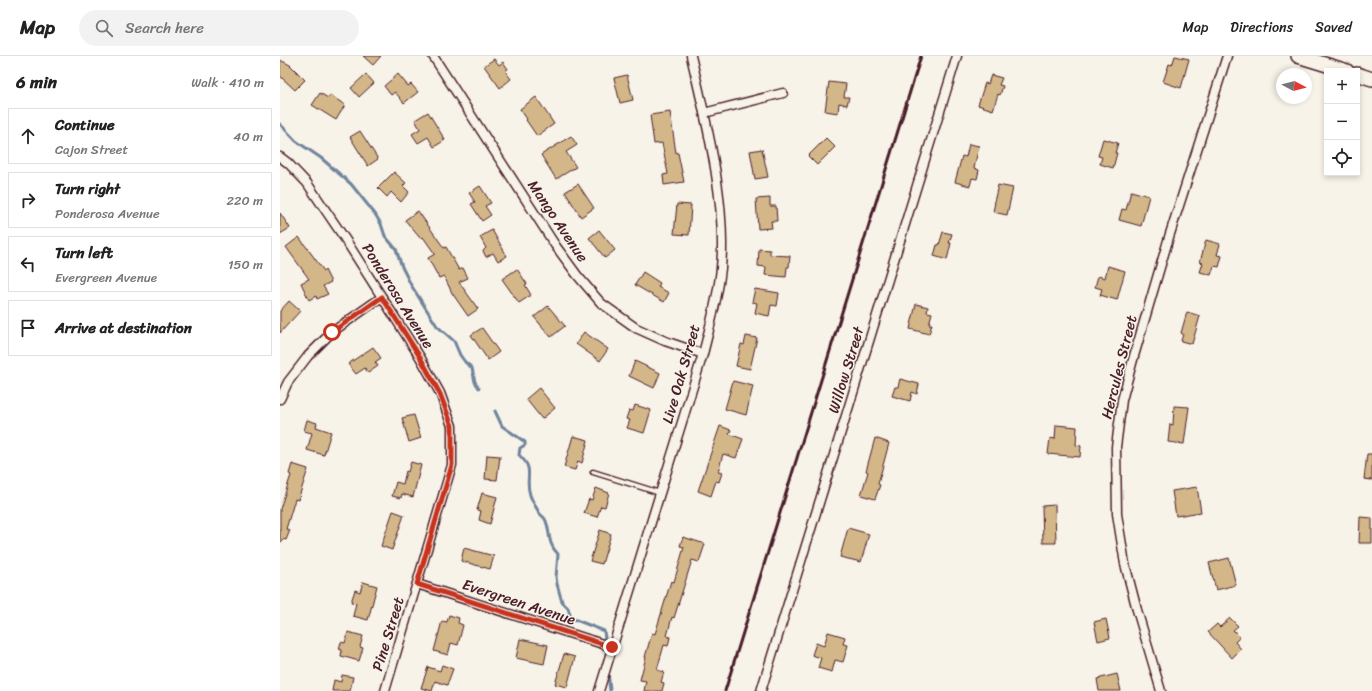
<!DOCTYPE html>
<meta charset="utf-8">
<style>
body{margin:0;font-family:Sriracha,sans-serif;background:#f2f2f2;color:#222}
.controls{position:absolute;right:12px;top:12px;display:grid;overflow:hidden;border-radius:0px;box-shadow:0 2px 6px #0003}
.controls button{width:36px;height:36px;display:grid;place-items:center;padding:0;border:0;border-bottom:1px solid #e0e0e0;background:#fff;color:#222;font:20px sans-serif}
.compass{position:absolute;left:996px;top:12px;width:36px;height:36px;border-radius:50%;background:#fff;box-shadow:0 2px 6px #0003;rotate:97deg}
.stop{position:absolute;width:12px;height:12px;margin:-9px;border:3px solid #c8321e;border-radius:50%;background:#fff}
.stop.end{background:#c8321e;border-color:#fff;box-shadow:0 1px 4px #0008}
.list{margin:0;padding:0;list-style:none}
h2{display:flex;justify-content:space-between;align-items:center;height:52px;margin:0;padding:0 16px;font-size:17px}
h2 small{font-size:13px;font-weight:400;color:#767676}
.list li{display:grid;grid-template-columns:26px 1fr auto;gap:12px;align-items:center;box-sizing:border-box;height:56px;margin:0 8px 8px;padding:0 8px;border:1px solid #e0e0e0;border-radius:0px}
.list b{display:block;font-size:15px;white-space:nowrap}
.list p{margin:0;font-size:13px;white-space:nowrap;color:#767676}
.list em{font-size:13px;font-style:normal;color:#767676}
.icon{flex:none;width:22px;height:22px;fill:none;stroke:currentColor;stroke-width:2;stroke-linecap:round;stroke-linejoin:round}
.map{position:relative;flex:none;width:1092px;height:635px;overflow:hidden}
header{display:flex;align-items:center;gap:24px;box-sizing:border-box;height:56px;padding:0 20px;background:#fff;border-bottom:1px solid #e0e0e0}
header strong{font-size:19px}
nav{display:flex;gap:22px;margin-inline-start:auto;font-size:14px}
.search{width:280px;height:36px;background:#f2f2f2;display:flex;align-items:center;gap:10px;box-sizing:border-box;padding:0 14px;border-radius:22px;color:#767676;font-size:15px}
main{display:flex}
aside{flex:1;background:#fff}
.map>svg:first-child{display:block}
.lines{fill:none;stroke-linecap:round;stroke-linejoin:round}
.stream{stroke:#6f849c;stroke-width:3}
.building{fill:#d4b789;stroke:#4a1f2b}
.service-casing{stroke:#4a1f2b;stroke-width:7}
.minor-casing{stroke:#4a1f2b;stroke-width:11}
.primary-casing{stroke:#4a1f2b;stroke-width:16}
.service{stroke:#f7f3e8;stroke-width:4}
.minor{stroke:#f7f3e8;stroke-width:8}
.primary{stroke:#f7f3e8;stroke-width:13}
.rail{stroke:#4a1f2b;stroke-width:3}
.route{stroke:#c8321e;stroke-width:5}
.labels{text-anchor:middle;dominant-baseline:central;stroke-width:3;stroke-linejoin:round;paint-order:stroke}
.street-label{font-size:15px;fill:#4a1f2b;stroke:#f7f3e8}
</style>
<header>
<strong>Map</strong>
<div class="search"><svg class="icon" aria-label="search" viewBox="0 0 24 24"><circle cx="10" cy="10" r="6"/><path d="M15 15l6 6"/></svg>Search here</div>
<nav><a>Map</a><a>Directions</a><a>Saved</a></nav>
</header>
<main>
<aside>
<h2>6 min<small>Walk · 410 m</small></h2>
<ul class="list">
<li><svg class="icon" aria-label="ahead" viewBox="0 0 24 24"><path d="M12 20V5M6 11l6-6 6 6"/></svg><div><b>Continue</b><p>Cajon Street</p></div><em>40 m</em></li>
<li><svg class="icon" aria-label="right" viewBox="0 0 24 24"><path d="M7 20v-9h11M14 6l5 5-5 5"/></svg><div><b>Turn right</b><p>Ponderosa Avenue</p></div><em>220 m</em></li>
<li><svg class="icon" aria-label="left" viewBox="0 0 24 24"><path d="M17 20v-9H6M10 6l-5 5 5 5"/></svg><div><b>Turn left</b><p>Evergreen Avenue</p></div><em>150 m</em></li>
<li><svg class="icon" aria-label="arrive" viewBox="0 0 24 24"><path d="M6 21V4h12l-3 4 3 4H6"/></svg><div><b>Arrive at destination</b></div></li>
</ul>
</aside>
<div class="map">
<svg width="1092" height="635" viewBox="0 0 1092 635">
<rect width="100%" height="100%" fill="#f7f3e8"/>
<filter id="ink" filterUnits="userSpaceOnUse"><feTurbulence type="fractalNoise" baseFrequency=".025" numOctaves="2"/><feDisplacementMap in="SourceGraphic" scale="8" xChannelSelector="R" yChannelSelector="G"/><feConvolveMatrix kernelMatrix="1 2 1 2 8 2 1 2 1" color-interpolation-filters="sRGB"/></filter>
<g filter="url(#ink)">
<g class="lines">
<path class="stream" d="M0 68 16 85 41 102 71 128 95 158 101 168 105 180 116 193 122 211 131 229 157 270 174 285 180 299 185 306 192 312 195 326 199 332
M215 355 222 370 245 386V389L240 392 239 399C256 414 244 421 250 439 252 445 257 453 260 458 262 460 264 461 265 463 271 474 266 486 278 498L276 521 277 528 282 546 288 552 291 562 324 575 327 599
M328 615 330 635"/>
</g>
<path class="building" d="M83 0H101L93 9Z
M895 0 909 3 901 32 883 26 889 8 892 9Z
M214 3 219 9 223 6 228 13 225 15 231 23 220 32 204 10Z
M0 4 10 9 25 24 15 34 0 20Z
M86 18 94 27 79 41 71 32Z
M118 18 128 30 131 28 138 36 124 47 115 36 111 39 104 30Z
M347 19 353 44 340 47 334 22Z
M711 19 722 22 719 29 723 30 720 39 718 38 713 54 698 49 705 27 708 28Z
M549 26 566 28 564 41H569L567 49 559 47 558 57 545 55Z
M40 37 48 42 50 39 65 49 56 64 32 49Z
M256 41 274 68 257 80 246 64 247 63 240 53Z
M148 56 165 84 154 91 148 81 138 87 132 78 140 73 135 64Z
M390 56 396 97H398L404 126 384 129 383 119 388 118 382 87 374 88 370 59Z
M80 75 98 103 88 110 70 81Z
M291 80 297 89 286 96 296 111 276 123 261 99Z
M546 82 555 91 537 109 528 100Z
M823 83 838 87 835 97H837L833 112 820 108 822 101 818 100Z
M689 88 699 90 694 112 699 114 697 123 692 122 690 130 675 126 682 100 686 101Z
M482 93 488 121 475 123 470 95Z
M114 116 126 127 123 130 129 136 121 146 111 136 107 141 98 132Z
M298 128 314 152 301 161 285 136Z
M718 129 733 132 727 159 713 156 715 146H714Z
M200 130 211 147 205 150 211 159 202 165 191 148 195 146 189 137Z
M851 135 869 140 861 170 839 164 842 153 846 154Z
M490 142V150H496L497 165H491L492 172 478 173 476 143Z
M397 148 411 149 409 179 394 178Z
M138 155 164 192 166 191 179 214 183 212 188 222 179 226 198 253 188 260 172 237 164 220 159 222 148 202 155 198 143 181 140 182 125 164Z
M0 157 10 172 0 178Z
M212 174 227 200 218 205 213 197 206 201 203 195 206 192 200 181Z
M319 174 335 194 325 202 309 182Z
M663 176 672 178 669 187H671L667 204 654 200 657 189H659Z
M19 181 44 215 45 214 51 226 43 230 48 238 37 243 36 240 29 244 21 227 29 223 6 191Z
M926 184 940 188 937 199 942 200 939 211 934 210 931 219 920 216 923 207 920 206Z
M479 193 490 194V199L510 200 509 211H507L506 221 485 219 486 211 478 210Z
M828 210 845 215 837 244 820 239 822 233 815 231 818 220 825 222Z
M237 213 247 228 245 229 251 239 239 247 222 223Z
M363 216 380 227 378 231 389 237 384 246 355 229Z
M475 233 499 237 497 250 491 249 489 260 475 257 477 247 472 246Z
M9 245 20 255 0 277V255Z
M636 248 648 251 647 256 652 257 649 268H652L649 278 630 273Z
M268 250 285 270 271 281 254 261Z
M907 256 920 260 912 288 901 285 903 278 901 277Z
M202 272 219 296 208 304 191 279Z
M304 276 328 293 320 305 296 288Z
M466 280 477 282 470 313 456 310 461 288 464 289Z
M93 291 101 302 95 306 98 310 88 317 85 312 76 318 68 308Z
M355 305 380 317 374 332 349 320Z
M620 323 639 328 637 338 632 336 630 345 612 340 615 331H618Z
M453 325 473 330 466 359 445 353Z
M259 332 275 352 262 363 246 343Z
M355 349 371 354 364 377 347 372 350 364 346 363 349 354 353 355Z
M894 350 909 351 904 388 888 386 890 368 893 369Z
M134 359 141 382 129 386 122 362Z
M27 364 37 367 36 371 51 376 44 399 27 394 32 377 24 375Z
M776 369 797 371 796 389 801 390 800 401 768 398 770 382 775 383Z
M440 370 451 374 449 378 463 383 456 402 443 398 438 416 442 417 439 426 436 425 431 440 418 435Z
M293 380 308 384 302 407 298 405 295 414 284 411Z
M595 382 609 387 598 428 600 429 595 443 581 439 588 416 586 415Z
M1087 398H1092V424L1084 423Z
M207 399 220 400 217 424 205 423Z
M131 406 141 409 133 441 122 438 121 442 112 440 116 426 123 428 126 415 128 416Z
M12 408 28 413 18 444 15 443 6 473 10 474 6 484 3 483 2 486 0 485V453L11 419 9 418Z
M917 431 921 456 896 460 892 435Z
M316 432 329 437 325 451 321 450 317 461 304 457 309 443 312 444Z
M202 437 217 441 210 468 199 464 201 455 197 454Z
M775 449 776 487H763L762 450Z
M113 455 124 459 112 494 101 490Z
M1080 461 1092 462V487H1079Z
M568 472 589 478 581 506 560 501Z
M320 474 331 478 322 508 310 505Z
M403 481 425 488 419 506 412 504 394 562 392 561 387 580 390 581 388 590 384 589 377 614 384 616 381 626 384 627 382 635H364L366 625 360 624 366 601H365L372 577 375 578 391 525 394 526 404 491 400 490Z
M184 492 214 500 210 513 181 505Z
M949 502 956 529 936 534 929 507Z
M83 526 97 530 88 564 73 560 76 547 71 546 75 534 80 536Z
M169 559 179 562 178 567 183 569 178 589 171 587 168 599 154 595 162 565 167 566Z
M950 562 958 570 953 574 960 581 955 586 961 593 952 602 928 576 937 568 940 571Z
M826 563 830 582 818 585 814 566Z
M68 576 83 580 80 591 83 592 79 605 61 600 62 594 59 593 61 586 65 587Z
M548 576 565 581 563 588 568 589 563 606 555 604 552 616 538 612 541 602 532 599 536 587 544 590Z
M240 583 268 589 264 608 236 602Z
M284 598 295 601 287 631 275 628Z
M162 609 173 613 167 629 155 625 152 635 141 632 148 611 160 615Z
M837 618 841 635H819L817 623Z
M62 619 73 621 70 635H52L54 624 61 626Z"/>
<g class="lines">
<g class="service-casing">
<path id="service" d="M313 416 380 437"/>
</g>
<g class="minor-casing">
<path id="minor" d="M153 0 275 189 297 219 321 247 356 272 385 285 423 298
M424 57 503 37
M0 101 8 107 27 127 65 183 140 301 160 337 172 370V409L105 635
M0 343 8 326 28 300 52 276 102 241
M137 528 332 591
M319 635 423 298C430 270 438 242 441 212 447 145 426 65 411 0
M481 635 677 0
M881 635 857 554 845 508 837 458 836 391 842 344 854 300 889 181 947 0"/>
</g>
<g class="primary-casing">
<path id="primary" d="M1018 0 1067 15
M1077 18 1092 23"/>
</g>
<use href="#service" class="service"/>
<use href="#minor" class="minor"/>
<use href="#primary" class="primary"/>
<path class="rail" d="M445 635 641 0"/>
</g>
</g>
<g class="lines" filter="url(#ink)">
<path class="route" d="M52 276 102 241 140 301 160 338 172 370V409L137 528 332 591"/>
</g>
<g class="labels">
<g class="street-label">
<text transform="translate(278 165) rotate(56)">Mango Avenue</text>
<text transform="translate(118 240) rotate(58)">Ponderosa Avenue</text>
<text transform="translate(839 311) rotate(-76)">Hercules Street</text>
<text transform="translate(566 314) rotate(-73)">Willow Street</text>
<text transform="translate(401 318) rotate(-74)">Live Oak Street</text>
<text transform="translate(239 546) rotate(18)">Evergreen Avenue</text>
<text transform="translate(108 578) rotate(-73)">Pine Street</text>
</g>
</g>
</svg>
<div class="controls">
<button>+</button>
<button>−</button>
<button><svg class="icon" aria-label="locate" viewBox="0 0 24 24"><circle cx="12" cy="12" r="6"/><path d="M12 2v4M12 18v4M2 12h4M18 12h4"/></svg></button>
</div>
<svg class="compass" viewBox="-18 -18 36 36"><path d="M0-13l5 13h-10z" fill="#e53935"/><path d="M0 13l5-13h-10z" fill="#767676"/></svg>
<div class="stop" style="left:52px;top:276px"></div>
<div class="stop end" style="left:332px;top:591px"></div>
</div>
</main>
